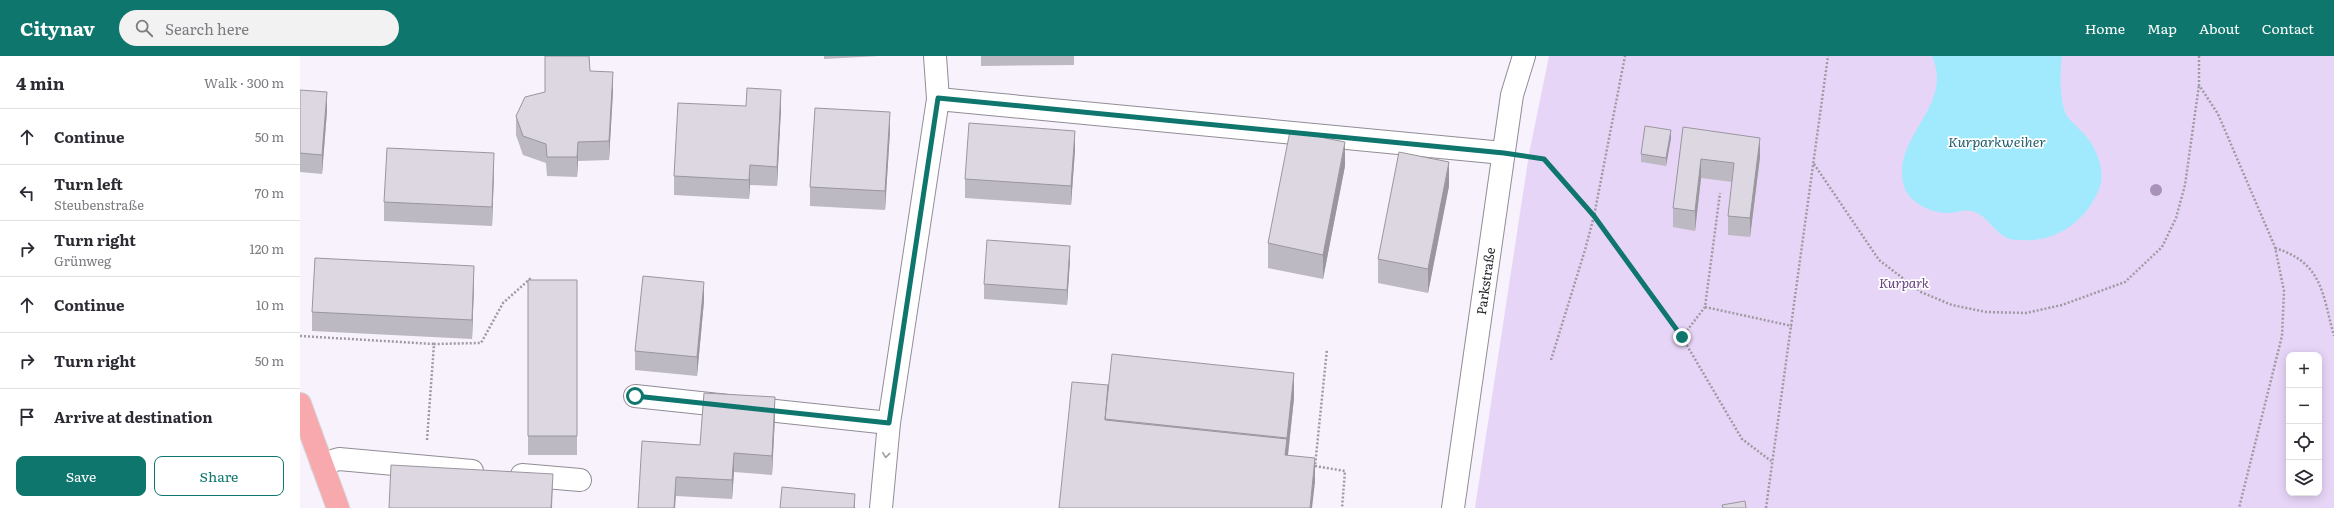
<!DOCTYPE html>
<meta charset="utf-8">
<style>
body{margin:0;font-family:Literata,serif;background:#f2f2f3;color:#2b2b33}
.controls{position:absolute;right:12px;bottom:12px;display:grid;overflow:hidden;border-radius:8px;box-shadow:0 2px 10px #0003}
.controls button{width:36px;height:36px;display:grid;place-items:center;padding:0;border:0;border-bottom:1px solid #e1e1e2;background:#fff;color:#2b2b33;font:20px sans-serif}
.stop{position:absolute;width:12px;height:12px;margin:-9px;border:3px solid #0f766e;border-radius:50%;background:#fff}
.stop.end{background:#0f766e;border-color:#fff;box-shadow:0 1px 4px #0008}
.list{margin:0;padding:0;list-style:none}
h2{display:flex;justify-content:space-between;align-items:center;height:52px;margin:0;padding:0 16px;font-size:17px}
h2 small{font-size:13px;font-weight:400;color:#7c7c81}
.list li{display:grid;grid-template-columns:26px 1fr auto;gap:12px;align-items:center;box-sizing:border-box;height:56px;padding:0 16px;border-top:1px solid #e1e1e2}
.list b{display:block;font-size:15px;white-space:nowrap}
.list p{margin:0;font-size:13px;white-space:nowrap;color:#7c7c81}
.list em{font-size:13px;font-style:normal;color:#7c7c81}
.actions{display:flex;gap:8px;padding:12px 16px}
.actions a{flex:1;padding:9px 0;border:1px solid #0f766e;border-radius:8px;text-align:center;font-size:14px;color:#0f766e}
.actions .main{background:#0f766e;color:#fff}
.icon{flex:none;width:22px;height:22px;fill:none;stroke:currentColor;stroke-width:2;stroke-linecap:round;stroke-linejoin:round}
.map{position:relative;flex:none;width:2034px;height:452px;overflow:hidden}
header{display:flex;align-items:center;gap:24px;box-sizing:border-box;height:56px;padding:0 20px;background:#0f766e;color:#fff}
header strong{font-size:19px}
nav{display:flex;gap:22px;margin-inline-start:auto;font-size:14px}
.search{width:280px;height:36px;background:#f2f2f3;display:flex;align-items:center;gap:10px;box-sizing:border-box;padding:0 14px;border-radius:22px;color:#7c7c81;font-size:15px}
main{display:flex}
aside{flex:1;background:#fff}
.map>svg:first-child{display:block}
.green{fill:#e7d5f7;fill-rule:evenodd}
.water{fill:#a1eafd}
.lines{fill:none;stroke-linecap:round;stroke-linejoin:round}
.minor-casing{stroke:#918c95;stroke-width:24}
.major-casing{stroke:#d4d4d5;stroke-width:24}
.path{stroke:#9e9aa2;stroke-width:2.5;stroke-dasharray:2 2;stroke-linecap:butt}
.minor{stroke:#fff;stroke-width:22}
.major{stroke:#f8a9ae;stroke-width:22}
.tree{fill:#a892b9}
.wall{fill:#bdb9c2}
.shaded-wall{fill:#9a969e}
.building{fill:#dcd7e1;stroke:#9a969e}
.oneway{stroke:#9f9ea0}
.route{stroke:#0f766e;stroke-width:5}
.labels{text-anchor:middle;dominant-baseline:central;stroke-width:3.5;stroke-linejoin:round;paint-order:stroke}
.street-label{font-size:13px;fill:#2a282c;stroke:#fff}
.park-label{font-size:13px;font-style:italic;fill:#684382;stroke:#fff}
.water-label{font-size:14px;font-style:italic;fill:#255f6d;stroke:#fff}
</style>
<header>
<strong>Citynav</strong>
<div class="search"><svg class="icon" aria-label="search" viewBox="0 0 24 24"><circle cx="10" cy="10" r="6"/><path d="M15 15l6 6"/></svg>Search here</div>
<nav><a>Home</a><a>Map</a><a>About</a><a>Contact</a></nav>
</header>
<main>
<aside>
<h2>4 min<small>Walk · 300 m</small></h2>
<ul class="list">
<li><svg class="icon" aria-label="ahead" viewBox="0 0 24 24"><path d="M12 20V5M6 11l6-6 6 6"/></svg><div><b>Continue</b></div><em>50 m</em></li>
<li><svg class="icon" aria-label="left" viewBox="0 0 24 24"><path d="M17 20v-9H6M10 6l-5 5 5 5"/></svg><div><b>Turn left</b><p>Steubenstraße</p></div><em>70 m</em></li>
<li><svg class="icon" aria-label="right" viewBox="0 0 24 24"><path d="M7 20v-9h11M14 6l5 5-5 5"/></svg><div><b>Turn right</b><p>Grünweg</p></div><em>120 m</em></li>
<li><svg class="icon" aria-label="ahead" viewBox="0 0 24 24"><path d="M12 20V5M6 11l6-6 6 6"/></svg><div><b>Continue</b></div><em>10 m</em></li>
<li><svg class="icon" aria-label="right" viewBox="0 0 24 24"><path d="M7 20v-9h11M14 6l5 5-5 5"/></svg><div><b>Turn right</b></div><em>50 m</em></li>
<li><svg class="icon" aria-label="arrive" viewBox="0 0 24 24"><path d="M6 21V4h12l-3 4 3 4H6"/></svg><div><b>Arrive at destination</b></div></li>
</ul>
<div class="actions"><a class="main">Save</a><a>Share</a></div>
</aside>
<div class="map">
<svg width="2034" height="452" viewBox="0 0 2034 452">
<rect width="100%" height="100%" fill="#f7f2fc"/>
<path class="green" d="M1249 0H2034V452H1175L1229 98ZM1989 299H2019V437H1989Z"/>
<path class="water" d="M1632 0H1762C1760 15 1759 46 1767 60 1772 67 1780 73 1786 80 1797 94 1806 115 1799 133 1787 164 1756 187 1722 184 1717 184 1711 184 1707 182 1693 175 1687 159 1672 155 1663 153 1656 157 1648 157 1631 157 1609 147 1604 130 1590 81 1655 51 1632 0Z"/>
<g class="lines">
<g class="minor-casing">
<path id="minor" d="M638 43 1203 97
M335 340 589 367
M22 408 39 403 172 415
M222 419 280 424
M581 452 589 367 638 43 635 0
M1153 452 1212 39 1224 0"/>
</g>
<g class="major-casing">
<path id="major" d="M0 348 38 452"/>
</g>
<path class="path" d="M1899 0V29L1918 58 1975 191 1984 235 1982 280 1939 452
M1231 101 1244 103 1294 160 1382 281 1442 383 1471 405
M1514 108 1579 204 1621 236 1652 249 1686 256 1726 257 1762 249 1825 226 1862 191 1876 162 1885 129 1899 29
M1975 192C2023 207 2022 237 2034 280
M1405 251 1492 270
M0 280 134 288
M1382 281 1405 251 1420 137
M1251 304 1285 194 1294 160 1325 0
M127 384 134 288 181 287 203 247 231 222
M1015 410 1045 415 1042 452
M1013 411 1015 410 1027 293
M1466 452 1528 0"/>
<use href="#minor" class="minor"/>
<use href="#major" class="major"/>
</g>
<circle class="tree" cx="1856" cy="134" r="6"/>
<path class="wall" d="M524 0H579L524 3Z
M681 0H774V9L681 10Z
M290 15 313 35 309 104 278 105 277 121 247 120 246 107 223 99 216 79V60L245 36Z
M0 34 27 55 22 118 0 116Z
M481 53 477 130 450 129 449 143 374 139V120Z
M1383 71 1460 101 1450 181 1428 179V160L1432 126 1401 122 1395 175 1373 171V152Z
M590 75 585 154 510 150V131Z
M1371 82 1366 110 1341 106V98Z
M775 94 771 149 665 142V123Z
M1045 110 1023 223 968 212V187Z
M194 116 192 170 84 165V146Z
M1149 130 1128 237 1078 227V203Z
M770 204 767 249 684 243V228Z
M228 224H277V399H228Z
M174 229 172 283 12 275V256Z
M404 245 397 320 335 314V295Z
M808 329 994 342 988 399 1015 426 759 452Z
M475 360 472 419 434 416 432 443 376 440 375 452H338L400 389Z"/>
<path class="shaded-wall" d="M313 16V35L309 104V85Z
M481 34V53L477 130V111Z
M27 36V55L22 118V99Z
M590 56V75L585 154V135Z
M1371 74V82L1366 110V102Z
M775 75V94L771 149V130Z
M1460 82V101L1450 181V162Z
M278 86V105L277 121V101Z
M1045 86V110L1023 223V199Z
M194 97V116L192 170V151Z
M1401 103V122L1395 175V155Z
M1149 106V130L1128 237V213Z
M450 109V129L449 143V124Z
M770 190V204L767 249V234Z
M174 210V229L172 283V264Z
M404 226V245L397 320V301Z
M994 317V342L987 407 985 399Z
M475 341V360L472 419V400Z
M434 397V416L432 443V424Z
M1015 402V426L1012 452H1010Z
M253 418 252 452H251Z
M376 421 375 452H374Z
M555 438V452H554Z"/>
<path class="building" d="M245 0H289L290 15 313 16 309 85 278 86 277 101H247L246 88 223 80 216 60 225 41 245 36Z
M447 32 481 34 477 111 450 109 449 124 374 120 378 47 446 50Z
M0 34 27 36 22 99 0 97Z
M515 52 590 56 585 135 510 131Z
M669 67 775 75 771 130 665 123Z
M1345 70 1371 74 1366 102 1341 98Z
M1383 71 1460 82 1450 162 1428 160 1434 107 1401 103 1395 155 1373 152Z
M990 75 1045 86 1023 199 968 187Z
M87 92 194 97 192 151 84 146Z
M1099 96 1149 106 1128 213 1078 203Z
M687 184 770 190 767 234 684 228Z
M15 202 174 210 172 264 12 256Z
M343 220 404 226 397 301 335 295Z
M228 224H277V380H228Z
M812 298 994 317 987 382 805 363Z
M772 326 808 329 805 364 987 383 985 399 1015 402 1010 452H759Z
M404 337 475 341 472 400 434 397 432 424 376 421 374 452H338L342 385 400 389Z
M91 409 253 418 251 452H89Z
M482 431 555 438 554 452H480Z
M1445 445 1446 452H1423L1422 449Z"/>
<defs><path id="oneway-chevron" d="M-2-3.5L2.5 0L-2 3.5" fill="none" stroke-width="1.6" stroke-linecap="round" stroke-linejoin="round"/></defs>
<use class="oneway" href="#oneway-chevron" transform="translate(586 399) rotate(96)"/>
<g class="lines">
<path class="route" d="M335 340 589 367 638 42 1204 97 1244 103 1294 160 1382 281"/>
</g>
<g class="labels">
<g class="street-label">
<text transform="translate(1185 225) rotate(-82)">Parkstraße</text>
</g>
<g class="park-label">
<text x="1604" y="226">Kurpark</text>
</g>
<g class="water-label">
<text x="1697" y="85">Kurparkweiher</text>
</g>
</g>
</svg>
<div class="controls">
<button>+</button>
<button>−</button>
<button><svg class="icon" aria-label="locate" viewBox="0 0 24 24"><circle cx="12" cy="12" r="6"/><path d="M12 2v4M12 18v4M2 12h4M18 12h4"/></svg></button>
<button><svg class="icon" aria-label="layers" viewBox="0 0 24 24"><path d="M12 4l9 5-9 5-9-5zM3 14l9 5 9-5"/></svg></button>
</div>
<div class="stop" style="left:335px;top:340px"></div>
<div class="stop end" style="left:1382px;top:281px"></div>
</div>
</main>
